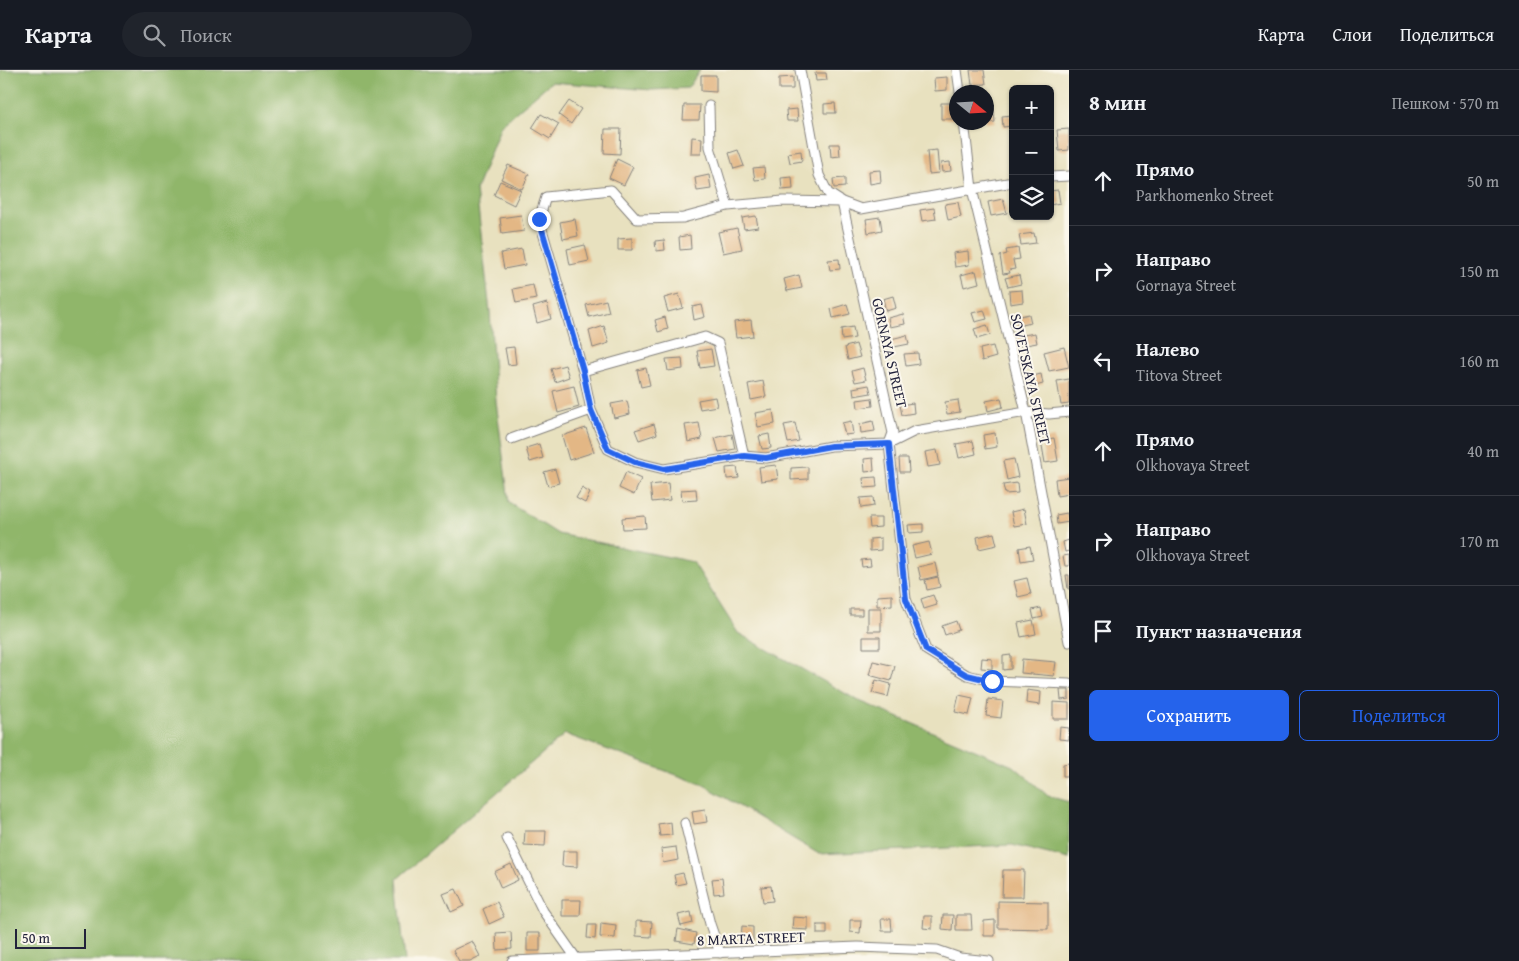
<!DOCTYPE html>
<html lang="ru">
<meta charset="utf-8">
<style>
body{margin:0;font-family:"Gentium Book Plus",serif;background:#20242c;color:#f1f3f6}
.controls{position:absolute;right:15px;top:15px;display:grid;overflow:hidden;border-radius:8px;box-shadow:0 1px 4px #0004}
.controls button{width:45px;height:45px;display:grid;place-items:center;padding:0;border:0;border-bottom:1px solid #363941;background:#171b24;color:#f1f3f6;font:25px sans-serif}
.compass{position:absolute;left:949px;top:15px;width:45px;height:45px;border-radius:50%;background:#171b24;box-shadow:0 1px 4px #0004;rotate:108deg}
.scale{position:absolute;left:15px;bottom:12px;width:71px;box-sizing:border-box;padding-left:5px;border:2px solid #22223b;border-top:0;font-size:14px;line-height:18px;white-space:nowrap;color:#22223b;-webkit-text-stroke:4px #fbf7ec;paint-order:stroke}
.stop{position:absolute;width:15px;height:15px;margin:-11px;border:4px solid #2563eb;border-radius:50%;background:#fff}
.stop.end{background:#2563eb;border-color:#fff;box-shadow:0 1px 5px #0008}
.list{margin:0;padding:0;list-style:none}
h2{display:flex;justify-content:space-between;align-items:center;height:65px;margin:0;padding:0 20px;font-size:21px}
h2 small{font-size:16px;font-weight:400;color:#9ea1a6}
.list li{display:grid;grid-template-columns:32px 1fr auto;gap:15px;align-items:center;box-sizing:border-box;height:90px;padding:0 20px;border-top:1px solid #363941}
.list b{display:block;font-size:19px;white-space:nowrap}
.list p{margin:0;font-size:16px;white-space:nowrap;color:#9ea1a6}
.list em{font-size:16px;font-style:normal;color:#9ea1a6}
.actions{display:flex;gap:10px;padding:15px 20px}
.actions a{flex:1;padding:11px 0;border:1px solid #2563eb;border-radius:8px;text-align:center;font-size:18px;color:#2563eb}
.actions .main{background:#2563eb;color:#fff}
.icon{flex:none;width:28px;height:28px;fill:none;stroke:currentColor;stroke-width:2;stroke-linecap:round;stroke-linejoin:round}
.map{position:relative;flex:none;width:1069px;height:891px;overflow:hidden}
header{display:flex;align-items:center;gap:30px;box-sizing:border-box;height:70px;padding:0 25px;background:#171b24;border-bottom:1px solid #363941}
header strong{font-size:24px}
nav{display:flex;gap:28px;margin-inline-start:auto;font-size:18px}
.search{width:350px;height:45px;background:#20242c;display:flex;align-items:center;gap:12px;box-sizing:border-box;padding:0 18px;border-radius:28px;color:#9ea1a6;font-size:19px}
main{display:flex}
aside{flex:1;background:#171b24}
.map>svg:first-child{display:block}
.forest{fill:#90b66b;stroke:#596c53}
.building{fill:#e3b785}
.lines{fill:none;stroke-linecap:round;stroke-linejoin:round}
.street-casing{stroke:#85827d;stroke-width:11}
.street{stroke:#fff;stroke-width:9}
.route{stroke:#2563eb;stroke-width:6}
.labels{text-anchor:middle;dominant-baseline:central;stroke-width:4;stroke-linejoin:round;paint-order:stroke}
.street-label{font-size:15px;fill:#22223b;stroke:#fbf7ec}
</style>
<header>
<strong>Карта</strong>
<div class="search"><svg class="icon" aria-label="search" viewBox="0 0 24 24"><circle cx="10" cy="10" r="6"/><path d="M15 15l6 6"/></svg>Поиск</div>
<nav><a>Карта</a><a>Слои</a><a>Поделиться</a></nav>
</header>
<main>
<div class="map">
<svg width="1069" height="891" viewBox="0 0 1069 891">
<rect width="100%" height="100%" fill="#fbf7ec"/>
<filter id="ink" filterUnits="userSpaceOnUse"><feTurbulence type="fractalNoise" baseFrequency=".02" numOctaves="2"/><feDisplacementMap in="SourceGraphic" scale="10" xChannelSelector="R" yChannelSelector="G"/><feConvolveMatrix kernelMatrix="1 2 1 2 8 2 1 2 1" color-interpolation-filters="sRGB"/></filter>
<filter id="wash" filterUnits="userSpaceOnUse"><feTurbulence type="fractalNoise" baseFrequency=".0096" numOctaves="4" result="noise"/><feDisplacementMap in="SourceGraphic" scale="20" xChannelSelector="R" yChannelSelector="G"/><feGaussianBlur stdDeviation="1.12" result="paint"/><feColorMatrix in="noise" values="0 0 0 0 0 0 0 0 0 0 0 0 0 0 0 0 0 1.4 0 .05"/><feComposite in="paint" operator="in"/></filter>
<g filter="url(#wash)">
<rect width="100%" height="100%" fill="#e8e1bf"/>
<path class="forest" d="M0 0H700L688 18 652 20 551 12 501 55 476 120 490 242 496 331 509 433 558 464 693 492 738 563 857 630 1015 697 1048 726 1069 732V789L1012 775 819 784 704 715 565 664 397 809 405 891H0Z"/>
<g id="blocks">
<path class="building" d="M970 0H984L986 14 972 15Z
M815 3H826L827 10 816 11Z
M701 5H716V22L701 21Z
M793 7V19H779V8Z
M947 7V20L935 21 934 8Z
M569 31 581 39 571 54 559 45Z
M835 33 836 43H824V34Z
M941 33H953V49H941Z
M684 35H700L699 50H683Z
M797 39 798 51H787L786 40Z
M994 41 995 52 986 53V42Z
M541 44 559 54 550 69 532 58Z
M1013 45V56L1003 57 1002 46Z
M605 59H621L620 84 604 83Z
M1069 59V80L1059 81 1057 60Z
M692 67 702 68 701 84H691Z
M830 74H839L840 86 831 87Z
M738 80 744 96 734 99 729 83Z
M937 80 939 103 929 104 927 81Z
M801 81 802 91 790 93 788 83Z
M617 89 633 97 624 115 609 108Z
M950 92 951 101 942 102 941 93Z
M508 95 529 104 522 119 501 109Z
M764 97 765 109 755 110 753 98Z
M880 100 881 112 870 114 869 101Z
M709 105 711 119 697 121 695 108Z
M792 107 793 119 782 120 781 108Z
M845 108V117L834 118 833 109Z
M500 111 521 120 514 135 494 125Z
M1058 120 1060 133 1050 135V121Z
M1003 129 1007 143 991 146 988 132Z
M958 132 961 147 948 150 945 134Z
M934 138 936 149 922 151 920 140Z
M521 145 524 161 502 164 500 148Z
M756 146 758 157 744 159 742 148Z
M880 147 882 160 868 163 866 149Z
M575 149 578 166 563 169 560 152Z
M737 158 742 179 723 183 718 162Z
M1034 163 1036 173 1021 175 1019 165Z
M690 165 691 179 680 180 679 167Z
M632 168V180H618V169Z
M664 170 665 180 656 181 655 171Z
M585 175 589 191 570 195 567 179Z
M1018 178 1020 189 1013 190 1015 199 1009 200 1010 203 1003 204 1000 186 1007 184 1006 180Z
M522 179 525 195 504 199 501 183Z
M968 181 969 195 955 197 953 183Z
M839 189 840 199 830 200 828 190Z
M976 201 979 213 964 217 961 205Z
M799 205 802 218 787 221 784 209Z
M1019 205 1021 214 1008 217 1005 208Z
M533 215 536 229 516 233 513 219Z
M1022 220 1023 232 1010 234 1009 221Z
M679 224 683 238 668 242 664 228Z
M893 226 896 238 886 241 883 229Z
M606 230 609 242 589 247 586 235Z
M547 233 551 249 537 253 533 237Z
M847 234 850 244 833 248 831 239Z
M702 235 705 247 694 250 692 237Z
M984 240 987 249 975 252 972 243Z
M903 244 905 254 890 257 888 248Z
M1029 244 1031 253 1018 256 1016 247Z
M665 247 668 259 658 262 655 250Z
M751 250 753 266 736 268 734 252Z
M987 255 990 265 977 269 974 259Z
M604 256 609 273 593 278 589 261Z
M853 257 855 268 842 270 841 259Z
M1035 263 1037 273 1020 276 1018 266Z
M907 265 909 274 889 278 887 270Z
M856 274 860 287 848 290 845 277Z
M993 276 996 287 982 291 980 279Z
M514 277 516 294 508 295 505 278Z
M1064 277 1069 297 1049 301 1044 282Z
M711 279 714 296 700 298 697 281Z
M918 283 919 294 906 296 904 284Z
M682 288 683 299 668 301 666 289Z
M565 295 569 307 555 312 551 299Z
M646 298 650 315 641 317 637 300Z
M863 298 866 310 855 312 852 301Z
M1041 304 1043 314 1031 317 1029 307Z
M1069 309V334L1061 335 1057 311Z
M763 311 766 327 751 330 748 314Z
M869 315 871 323 854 326 853 318Z
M574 316 579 337 558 343 553 321Z
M715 327 717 336 700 339 698 330Z
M872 328 873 336 858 338 857 330Z
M1001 328 1003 337 988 341 986 331Z
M958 330 960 342 947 344 945 332Z
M627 331 630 344 614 348 611 334Z
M913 333 914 343 902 345 900 335Z
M773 340 775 354 758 357 755 343Z
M851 351 853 364 845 365 842 353Z
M873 351 875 361 861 363 860 354Z
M699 353 702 369 688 372 685 355Z
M795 353 799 371 788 373 784 355Z
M654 354 657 364 639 370 635 360Z
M586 358 594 382 569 390 562 366Z
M995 363 997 377 985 379 983 365Z
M732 364 735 379 719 382 715 368Z
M769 364 771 378 762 379 759 366Z
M1054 368 1058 391 1045 393 1041 370Z
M973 371 976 384 959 388 956 374Z
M539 374 543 388 530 392 526 378Z
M937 380 940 395 928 397 925 382Z
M873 388 874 401 865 402 864 389Z
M899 388H908L909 402H900Z
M1014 389 1018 407 1007 410 1003 391Z
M776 395 778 409 761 411 759 397Z
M737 397 739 408 727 409 726 398Z
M808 397V409L791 410V398Z
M555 399 559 413 548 416 544 402Z
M626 402 641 409 634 425 619 418Z
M876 407 877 417 864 418 863 408Z
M1069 407V424L1057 426 1055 409Z
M668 413 670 430 652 432 650 415Z
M1017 413 1018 423 1005 424 1003 415Z
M582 418 590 423 585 433 576 428Z
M696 419 697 430 682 431 681 420Z
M873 427 874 436 861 438 860 428Z
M1024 439 1027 454 1014 456 1011 442Z
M1067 443 1069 452 1057 454 1056 445Z
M645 446 646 458 623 459 622 448Z
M869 448H881V457L870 458Z
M923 454V462L909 463 908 455Z
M994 463 997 475 979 479 977 467Z
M881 468V480L870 481V469Z
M1069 470V481L1065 482 1063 472Z
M929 472 932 484 915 488 912 476Z
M1030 476 1033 489 1021 491 1019 478Z
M1069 485V496H1065L1063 486Z
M870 489 871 496 862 497 861 490Z
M935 493 938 506 921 510 918 497Z
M1066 505H1069V519H1068Z
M938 507 940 517 927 520 925 510Z
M1027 508 1031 524 1018 527 1014 511Z
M892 525V535L877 536V526Z
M933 525 937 535 924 539 921 529Z
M868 538H881V561H868Z
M1041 538 1043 547 1034 549 1032 540Z
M850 539H862V545H850Z
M1033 550 1036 564 1021 567 1018 553Z
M956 551 959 560 945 565 942 556Z
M863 567H880V578H863Z
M1011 585V599L1003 600V586Z
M982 588 992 589V599L981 598Z
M1022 589 1056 592 1054 606 1021 603Z
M873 591 895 596 891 611 869 605Z
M876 610 891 614 888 627 872 623Z
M1027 620 1041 622 1040 635 1026 633Z
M1060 620H1069V629L1061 630Z
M959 625 973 628 969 645 955 642Z
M988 629 1003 631 1001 648 986 646Z
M1053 632 1069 633V649H1053Z
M1060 657 1069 658V670L1059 669Z
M1069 693V706H1063V694Z
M705 739 707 752 694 754 692 741Z
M671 752 672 765 660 766 658 754Z
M525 761H546L545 776 524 775Z
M676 777 678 790 663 793 661 779Z
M563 781H577V797L562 796Z
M511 794 518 810 501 818 494 802Z
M1003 800H1024L1023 827H1002Z
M683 803 686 813 676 815 674 805Z
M722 808 724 823 714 824 712 809Z
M771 816 773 831 763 832 761 817Z
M456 819 464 836 451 842 443 824Z
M562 830H581L580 846H562Z
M998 831 1048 832V859L998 858Z
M497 832 504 847 489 854 483 839Z
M691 842 693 853 681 856 678 845Z
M943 845H953L952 860 942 859Z
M956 845H971L972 860H956Z
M924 846H932V859L923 858Z
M793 847 808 848V860L792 859Z
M881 849H891L892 861H882Z
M850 850H861L860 863 850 862Z
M995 850V866H984V851Z
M636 851 652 852 651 867 636 866Z
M601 853 616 855 615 868 600 867Z
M588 855H596L595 869 587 868Z
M817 855H827V864H817Z
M742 856 753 857V871L741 870Z
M678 859 696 863 694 874 676 871Z
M511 862 512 879 497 880 496 863Z
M527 863H540V881H527Z
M472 871 480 886 470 891H459L453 880Z"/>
</g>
</g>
<g filter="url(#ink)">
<use href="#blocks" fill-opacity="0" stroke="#85827d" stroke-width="1"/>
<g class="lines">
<g class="street-casing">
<path id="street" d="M800 0 819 105 828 123 842 132 893 363 889 374 906 529 926 580 967 605 992 611 1069 614
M957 0 960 22
M709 36 710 77 728 136
M964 52 972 119 1026 342 1069 572
M1050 107 1069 106
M1013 112 861 139 842 132 783 131 728 136 683 148 637 149 611 120 546 127 539 149 583 301 591 340 608 379 635 392 664 399 744 386 766 388 831 376 889 374 915 361 1026 342 1049 344 1069 342
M583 301 705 267 718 273 744 386
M511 369 591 340
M685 753 710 854 720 883
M507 768 543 841 576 888
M512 891 858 877 937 880 960 888 989 891"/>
</g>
<use href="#street" class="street"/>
</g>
</g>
<g class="lines" filter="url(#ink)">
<path class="route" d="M539 149 583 301 591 340 608 379 635 392 664 399 744 386 766 388 831 376 889 374 906 529 926 580 967 605 992 611"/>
</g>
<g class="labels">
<g class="street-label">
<text transform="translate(890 283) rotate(77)">GORNAYA STREET</text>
<text transform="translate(1031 309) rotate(77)">SOVETSKAYA STREET</text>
<text transform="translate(751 868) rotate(-2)">8 MARTA STREET</text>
</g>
</g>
</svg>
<div class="controls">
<button>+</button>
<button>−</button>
<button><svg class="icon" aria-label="layers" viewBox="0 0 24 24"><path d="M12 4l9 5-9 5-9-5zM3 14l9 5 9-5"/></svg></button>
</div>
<svg class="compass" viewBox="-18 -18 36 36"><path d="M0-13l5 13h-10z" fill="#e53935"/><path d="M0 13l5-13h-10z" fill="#9ea1a6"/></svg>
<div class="scale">50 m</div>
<div class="stop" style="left:992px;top:611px"></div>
<div class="stop end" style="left:539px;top:149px"></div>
</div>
<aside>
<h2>8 мин<small>Пешком · 570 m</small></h2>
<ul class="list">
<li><svg class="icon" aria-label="ahead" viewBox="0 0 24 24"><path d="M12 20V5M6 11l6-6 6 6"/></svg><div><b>Прямо</b><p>Parkhomenko Street</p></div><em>50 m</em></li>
<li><svg class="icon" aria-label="right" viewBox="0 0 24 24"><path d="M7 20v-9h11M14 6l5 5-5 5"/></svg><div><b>Направо</b><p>Gornaya Street</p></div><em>150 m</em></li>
<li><svg class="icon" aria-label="left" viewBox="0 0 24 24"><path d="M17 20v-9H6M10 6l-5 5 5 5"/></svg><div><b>Налево</b><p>Titova Street</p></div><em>160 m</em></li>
<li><svg class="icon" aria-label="ahead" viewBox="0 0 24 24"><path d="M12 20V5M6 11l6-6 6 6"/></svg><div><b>Прямо</b><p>Olkhovaya Street</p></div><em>40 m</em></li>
<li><svg class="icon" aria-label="right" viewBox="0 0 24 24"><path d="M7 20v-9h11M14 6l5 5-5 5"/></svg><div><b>Направо</b><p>Olkhovaya Street</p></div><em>170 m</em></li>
<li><svg class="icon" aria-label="arrive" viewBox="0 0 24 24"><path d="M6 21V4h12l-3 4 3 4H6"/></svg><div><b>Пункт назначения</b></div></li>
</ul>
<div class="actions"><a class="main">Сохранить</a><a>Поделиться</a></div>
</aside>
</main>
